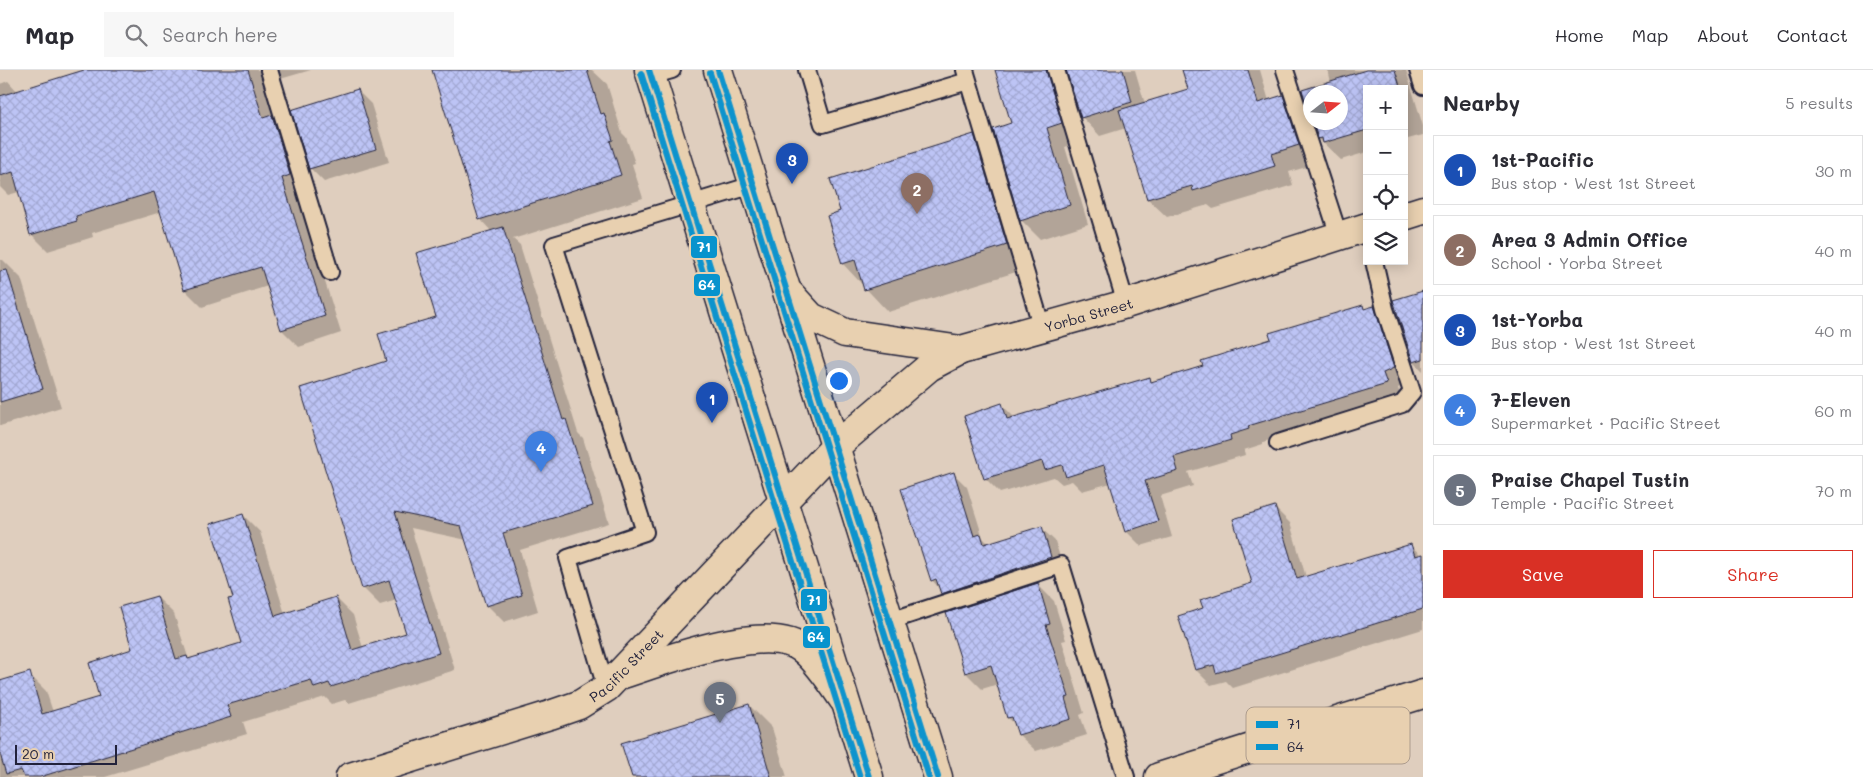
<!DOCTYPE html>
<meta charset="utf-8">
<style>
body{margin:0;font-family:Mali,sans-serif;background:#f7f7f7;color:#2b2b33}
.controls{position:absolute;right:15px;top:15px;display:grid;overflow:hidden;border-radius:0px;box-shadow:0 2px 12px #0003}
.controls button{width:45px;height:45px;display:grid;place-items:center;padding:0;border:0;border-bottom:1px solid #e1e1e2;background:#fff;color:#2b2b33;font:25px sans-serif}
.compass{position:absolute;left:1303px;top:15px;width:45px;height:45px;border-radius:50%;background:#fff;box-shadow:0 2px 12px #0003;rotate:73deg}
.scale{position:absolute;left:15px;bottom:12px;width:102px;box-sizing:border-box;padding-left:5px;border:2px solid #22223b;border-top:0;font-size:14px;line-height:18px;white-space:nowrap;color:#22223b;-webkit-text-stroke:4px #e8d0b0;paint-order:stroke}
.you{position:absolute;left:838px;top:310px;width:18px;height:18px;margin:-12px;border:4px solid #fff;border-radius:50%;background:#1a73e8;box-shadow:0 0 0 8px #1a73e833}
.badge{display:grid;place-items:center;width:32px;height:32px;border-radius:50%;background:#d93025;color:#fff;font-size:16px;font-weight:700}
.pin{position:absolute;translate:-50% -41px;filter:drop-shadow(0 1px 2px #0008)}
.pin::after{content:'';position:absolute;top:26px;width:18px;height:15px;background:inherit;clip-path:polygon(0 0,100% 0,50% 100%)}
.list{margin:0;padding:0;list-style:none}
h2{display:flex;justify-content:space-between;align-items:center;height:65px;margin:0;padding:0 20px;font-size:21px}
h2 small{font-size:16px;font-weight:400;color:#7c7c81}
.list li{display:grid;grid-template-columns:32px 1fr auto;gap:15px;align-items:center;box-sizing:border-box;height:70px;margin:0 10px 10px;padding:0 10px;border:1px solid #e1e1e2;border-radius:0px}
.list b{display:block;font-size:19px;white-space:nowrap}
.list p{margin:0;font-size:16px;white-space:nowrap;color:#7c7c81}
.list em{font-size:16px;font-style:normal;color:#7c7c81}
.actions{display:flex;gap:10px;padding:15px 20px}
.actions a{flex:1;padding:11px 0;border:1px solid #d93025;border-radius:0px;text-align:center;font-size:18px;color:#d93025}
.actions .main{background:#d93025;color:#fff}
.icon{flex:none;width:28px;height:28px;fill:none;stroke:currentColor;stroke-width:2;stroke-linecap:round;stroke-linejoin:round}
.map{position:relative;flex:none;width:1423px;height:707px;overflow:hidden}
header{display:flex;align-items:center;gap:30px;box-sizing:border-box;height:70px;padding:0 25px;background:#fff;border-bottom:1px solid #e1e1e2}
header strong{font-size:24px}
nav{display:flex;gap:28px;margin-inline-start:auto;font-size:18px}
.search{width:350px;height:45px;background:#f7f7f7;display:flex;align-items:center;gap:12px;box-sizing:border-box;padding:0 18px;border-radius:0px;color:#7c7c81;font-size:19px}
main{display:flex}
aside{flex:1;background:#fff}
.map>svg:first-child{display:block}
.shadow{fill:#0003}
.building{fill:url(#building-cross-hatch);stroke:#22223b}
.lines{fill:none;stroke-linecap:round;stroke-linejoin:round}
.service-casing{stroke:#22223b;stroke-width:20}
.minor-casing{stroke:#22223b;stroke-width:31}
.tertiary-casing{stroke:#22223b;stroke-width:31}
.secondary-casing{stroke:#22223b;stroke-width:31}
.service{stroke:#e8d0b0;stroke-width:16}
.minor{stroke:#e8d0b0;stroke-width:28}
.tertiary{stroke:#e8d0b0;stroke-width:28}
.secondary{stroke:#e8d0b0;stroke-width:28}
.bus-1-casing{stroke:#e8d0b0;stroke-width:10}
.bus-2-casing{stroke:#e8d0b0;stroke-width:10}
.bus-1{stroke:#0793cd;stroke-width:6}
.bus-2{stroke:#0793cd;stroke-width:6}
.labels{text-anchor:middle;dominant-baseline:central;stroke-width:4;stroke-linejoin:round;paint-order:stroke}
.street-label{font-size:14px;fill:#22223b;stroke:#e8d0b0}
.key{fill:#e8d0b0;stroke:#ad9c8d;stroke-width:1}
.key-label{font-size:14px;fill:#22223b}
.line-badge{stroke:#e8d0b0;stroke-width:2}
.badge-label{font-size:14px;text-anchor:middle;font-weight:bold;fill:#fff}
</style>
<header>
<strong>Map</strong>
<div class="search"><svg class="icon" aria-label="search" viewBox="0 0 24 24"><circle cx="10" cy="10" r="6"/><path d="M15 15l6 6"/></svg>Search here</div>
<nav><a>Home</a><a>Map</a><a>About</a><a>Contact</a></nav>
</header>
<main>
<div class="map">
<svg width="1423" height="707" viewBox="0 0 1423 707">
<defs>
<pattern id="building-cross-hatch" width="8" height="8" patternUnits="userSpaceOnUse" patternTransform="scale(1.25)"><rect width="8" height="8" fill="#bdc4f5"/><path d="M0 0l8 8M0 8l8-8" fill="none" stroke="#a2a8d3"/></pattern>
</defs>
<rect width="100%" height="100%" fill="#dfcebe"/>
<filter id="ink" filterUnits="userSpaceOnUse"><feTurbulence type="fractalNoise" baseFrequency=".02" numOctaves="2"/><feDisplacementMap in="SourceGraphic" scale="10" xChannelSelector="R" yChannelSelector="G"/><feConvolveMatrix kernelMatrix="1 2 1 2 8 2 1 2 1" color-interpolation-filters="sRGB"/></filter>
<g filter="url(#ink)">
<path class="shadow" d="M92 0H311L263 14 274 49 289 64 306 122 298 125 341 263 299 277 282 260 268 216 202 237 185 220 161 142 92 163 93 167 48 181 31 164 19 122 8 125 0 117V14L8 11 18 22Z
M444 0H592L607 14 622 63 626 67 635 93 632 94 643 128 513 169 520 175 578 363 583 368 609 453 520 480 538 541 504 552 487 535 467 470 411 458 455 600 349 633 345 630 332 634 325 627 243 652 247 664 105 707H0V613L29 604 46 621 53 642 101 627 134 580 157 527 174 544 189 590 243 574 234 529 243 445 260 462 285 544 336 528 353 545 363 578 408 564 397 530 380 535 363 518 388 291 437 248 492 162 480 149Z
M996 0H1135L1145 34 1189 20 1183 0H1260L1269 31 1282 27 1301 46 1317 94 1289 102 1293 115 1213 139 1208 135 1167 147 1148 129 1126 58 1100 66 1082 47 1071 11 1067 12 1079 72 1065 77 1088 154 1040 169 1021 150 1012 54Z
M1328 0H1406L1423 56V65L1404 70V19H1367V82L1341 90 1319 69 1314 52H1340V22H1310V42L1303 20 1331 12Z
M358 21 371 34 389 92 324 112 311 99 293 40Z
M973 66 996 89 1029 198 888 242 843 194 842 142Z
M0 190H3L21 208 61 337 0 356Z
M1423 222V301L1414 292Z
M1362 236 1366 240 1374 237 1389 253 1408 313 1398 318 1401 329 1263 372V374L1244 380 1245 385 1188 402 1193 416 1160 426 1172 467 1141 476 1126 461 1111 413 1082 421 1072 411 1062 414 1054 407 1000 423 985 408 1002 335 1015 348 1149 309 1153 313 1205 297Z
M954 404 967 417 983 468 989 474 1041 458 1055 471 1064 500 955 537 932 510Z
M1275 438 1290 453 1306 507 1410 475 1421 485H1423V559L1233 618 1226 611 1211 615 1196 600 1205 539 1254 514Z
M1038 515 1054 531 1066 570 1062 571 1084 643 1080 645 1087 665 1036 681 1019 665 1017 656 1008 648 998 614 982 619 966 603Z
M749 635 772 658 787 707H633Z"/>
<path class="building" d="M84 0H248L263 48 272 45 290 105 282 108 325 246 281 260 261 197 184 220 154 122 76 146 77 151 30 165 13 102 0 106V26Z
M432 0H587L601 44 604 43 613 70 610 71 621 105 479 150Z
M995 0H1046L1062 53 1047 58 1070 135 1020 151 993 59 1011 53Z
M1066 0H1123L1132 32 1081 48Z
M1182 0H1248L1258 33 1283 25 1299 75 1271 84 1275 96 1193 121 1192 116 1147 129 1119 40 1188 19Z
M1366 0H1395L1401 19H1367V60L1323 73 1322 68 1318 69 1313 52H1340V22H1310V46L1302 20Z
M358 19 376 79 309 99 291 40Z
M974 64 1007 175 864 220 855 190 842 194 827 146 840 141 830 109Z
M503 157 563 350 566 349 593 436 503 463 522 525 486 536 461 456 395 442 439 583 331 617 329 613 314 618 311 610 227 635 231 647 40 707H24L21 700 6 704 0 684V611L30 602 42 644 99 627 89 593 132 579 119 537 157 526 176 589 187 586 188 589 241 573 228 529 233 528 210 454 243 444 275 546 336 527 352 580 406 563 389 510 362 519 300 318 386 291 378 264 436 247 416 183Z
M7 200 43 319 0 332V201Z
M1423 221V289L1413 292 1393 230Z
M1363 235 1364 239 1374 236 1394 298 1383 303 1387 314 1248 356 1249 359 1230 365 1231 370 1174 387 1178 401 1145 411 1158 451 1125 462 1104 395 1066 407 1062 395 1045 400 1042 391 984 409 964 346 1002 333 1007 349 1150 307 1151 312 1203 296 1201 291 1271 269 1269 263Z
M954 402 974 466 981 464 984 474 1042 456 1051 487 941 524 936 509 931 511 901 419Z
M1275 436 1297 509 1411 474 1415 486 1423 484V539L1216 603 1214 595 1195 600 1178 546 1203 538 1200 530 1252 513 1233 449Z
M1038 513 1050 554 1046 555 1069 627 1065 628 1071 649 1018 665 1012 647 1007 648 991 595 965 603 946 543Z
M749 634 771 707H632L621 673Z"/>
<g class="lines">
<g class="service-casing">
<path id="service" d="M269 0 330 202
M807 0 823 54 968 11
M965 0 1042 258
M1056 0 1126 234
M1285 0 1339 166
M1418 0 1423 16
M651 6 672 0
M1278 373 1402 334 1412 322 1385 239 1374 191
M890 551 1061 495 1126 707
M606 618 568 488 645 462 554 175 753 115"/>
</g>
<g class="minor-casing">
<path id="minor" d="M1159 707 1423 624"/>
</g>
<g class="tertiary-casing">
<g id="tertiary">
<path d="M620 605C661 592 770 549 805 581 820 594 832 613 843 629"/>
<path id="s1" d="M350 707 550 645 579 635 606 618 835 377"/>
</g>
</g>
<g class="secondary-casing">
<g id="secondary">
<path d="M649 0 869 707"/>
<path d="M718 0 938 707"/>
<path d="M1404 146 1423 140"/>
<path d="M790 224 811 247 845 263 961 280"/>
<path id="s2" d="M835 377 929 297 961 280 1126 234 1367 157"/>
</g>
</g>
<use href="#service" class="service"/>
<use href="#minor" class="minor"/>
<use href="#tertiary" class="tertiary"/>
<use href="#secondary" class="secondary"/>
<g class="bus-1-casing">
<path id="bus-1" d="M649 0 869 707
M718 0 938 707"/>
</g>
<g class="bus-2-casing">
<path id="bus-2" d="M641 3 860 707
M710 3 929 707"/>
</g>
<use href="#bus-1" class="bus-1"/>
<use href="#bus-2" class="bus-2"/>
</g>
</g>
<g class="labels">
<g class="street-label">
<text stroke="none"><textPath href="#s2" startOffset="292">Yorba Street</textPath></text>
<text stroke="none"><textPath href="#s1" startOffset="302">Pacific Street</textPath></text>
</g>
</g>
<rect x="1246" y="637" width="164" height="57" rx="8" class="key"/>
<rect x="1256" y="651" width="22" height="7" fill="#0793cd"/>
<rect x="1256" y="674" width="22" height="6" fill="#0793cd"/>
<g class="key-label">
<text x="1287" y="659">71</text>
<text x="1287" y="682">64</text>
</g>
<g class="line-badge">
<rect x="690" y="165" width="28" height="24" rx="5" fill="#0793cd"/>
<rect x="693" y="203" width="28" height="24" rx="5" fill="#0793cd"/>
<rect x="800" y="518" width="28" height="24" rx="5" fill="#0793cd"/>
<rect x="802" y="555" width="29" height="24" rx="5" fill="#0793cd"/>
</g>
<g class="badge-label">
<text x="704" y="182">71</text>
<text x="707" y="220">64</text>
<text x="814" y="535">71</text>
<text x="816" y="572">64</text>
</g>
</svg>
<div class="controls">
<button>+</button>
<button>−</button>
<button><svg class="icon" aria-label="locate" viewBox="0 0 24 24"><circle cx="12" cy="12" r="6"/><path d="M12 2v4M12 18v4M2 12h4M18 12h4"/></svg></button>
<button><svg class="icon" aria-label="layers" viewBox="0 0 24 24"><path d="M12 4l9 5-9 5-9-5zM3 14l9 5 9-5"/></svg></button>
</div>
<svg class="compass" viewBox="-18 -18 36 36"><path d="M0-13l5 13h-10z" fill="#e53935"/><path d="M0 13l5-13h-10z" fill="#7c7c81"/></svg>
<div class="scale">20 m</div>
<div class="you"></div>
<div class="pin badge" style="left:712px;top:353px;background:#1a4fb4">1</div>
<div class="pin badge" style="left:917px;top:144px;background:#8d6e63">2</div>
<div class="pin badge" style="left:792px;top:114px;background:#1a4fb4">3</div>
<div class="pin badge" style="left:541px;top:402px;background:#3f7fe0">4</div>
<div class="pin badge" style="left:720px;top:653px;background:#6b7280">5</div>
</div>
<aside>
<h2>Nearby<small>5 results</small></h2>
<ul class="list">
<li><span class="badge" style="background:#1a4fb4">1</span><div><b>1st-Pacific</b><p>Bus stop · West 1st Street</p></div><em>30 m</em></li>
<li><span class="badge" style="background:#8d6e63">2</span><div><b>Area 3 Admin Office</b><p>School · Yorba Street</p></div><em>40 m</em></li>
<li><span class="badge" style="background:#1a4fb4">3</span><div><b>1st-Yorba</b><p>Bus stop · West 1st Street</p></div><em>40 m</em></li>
<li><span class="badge" style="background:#3f7fe0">4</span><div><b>7-Eleven</b><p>Supermarket · Pacific Street</p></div><em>60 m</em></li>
<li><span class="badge" style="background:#6b7280">5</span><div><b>Praise Chapel Tustin</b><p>Temple · Pacific Street</p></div><em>70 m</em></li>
</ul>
<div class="actions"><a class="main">Save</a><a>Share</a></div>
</aside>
</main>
